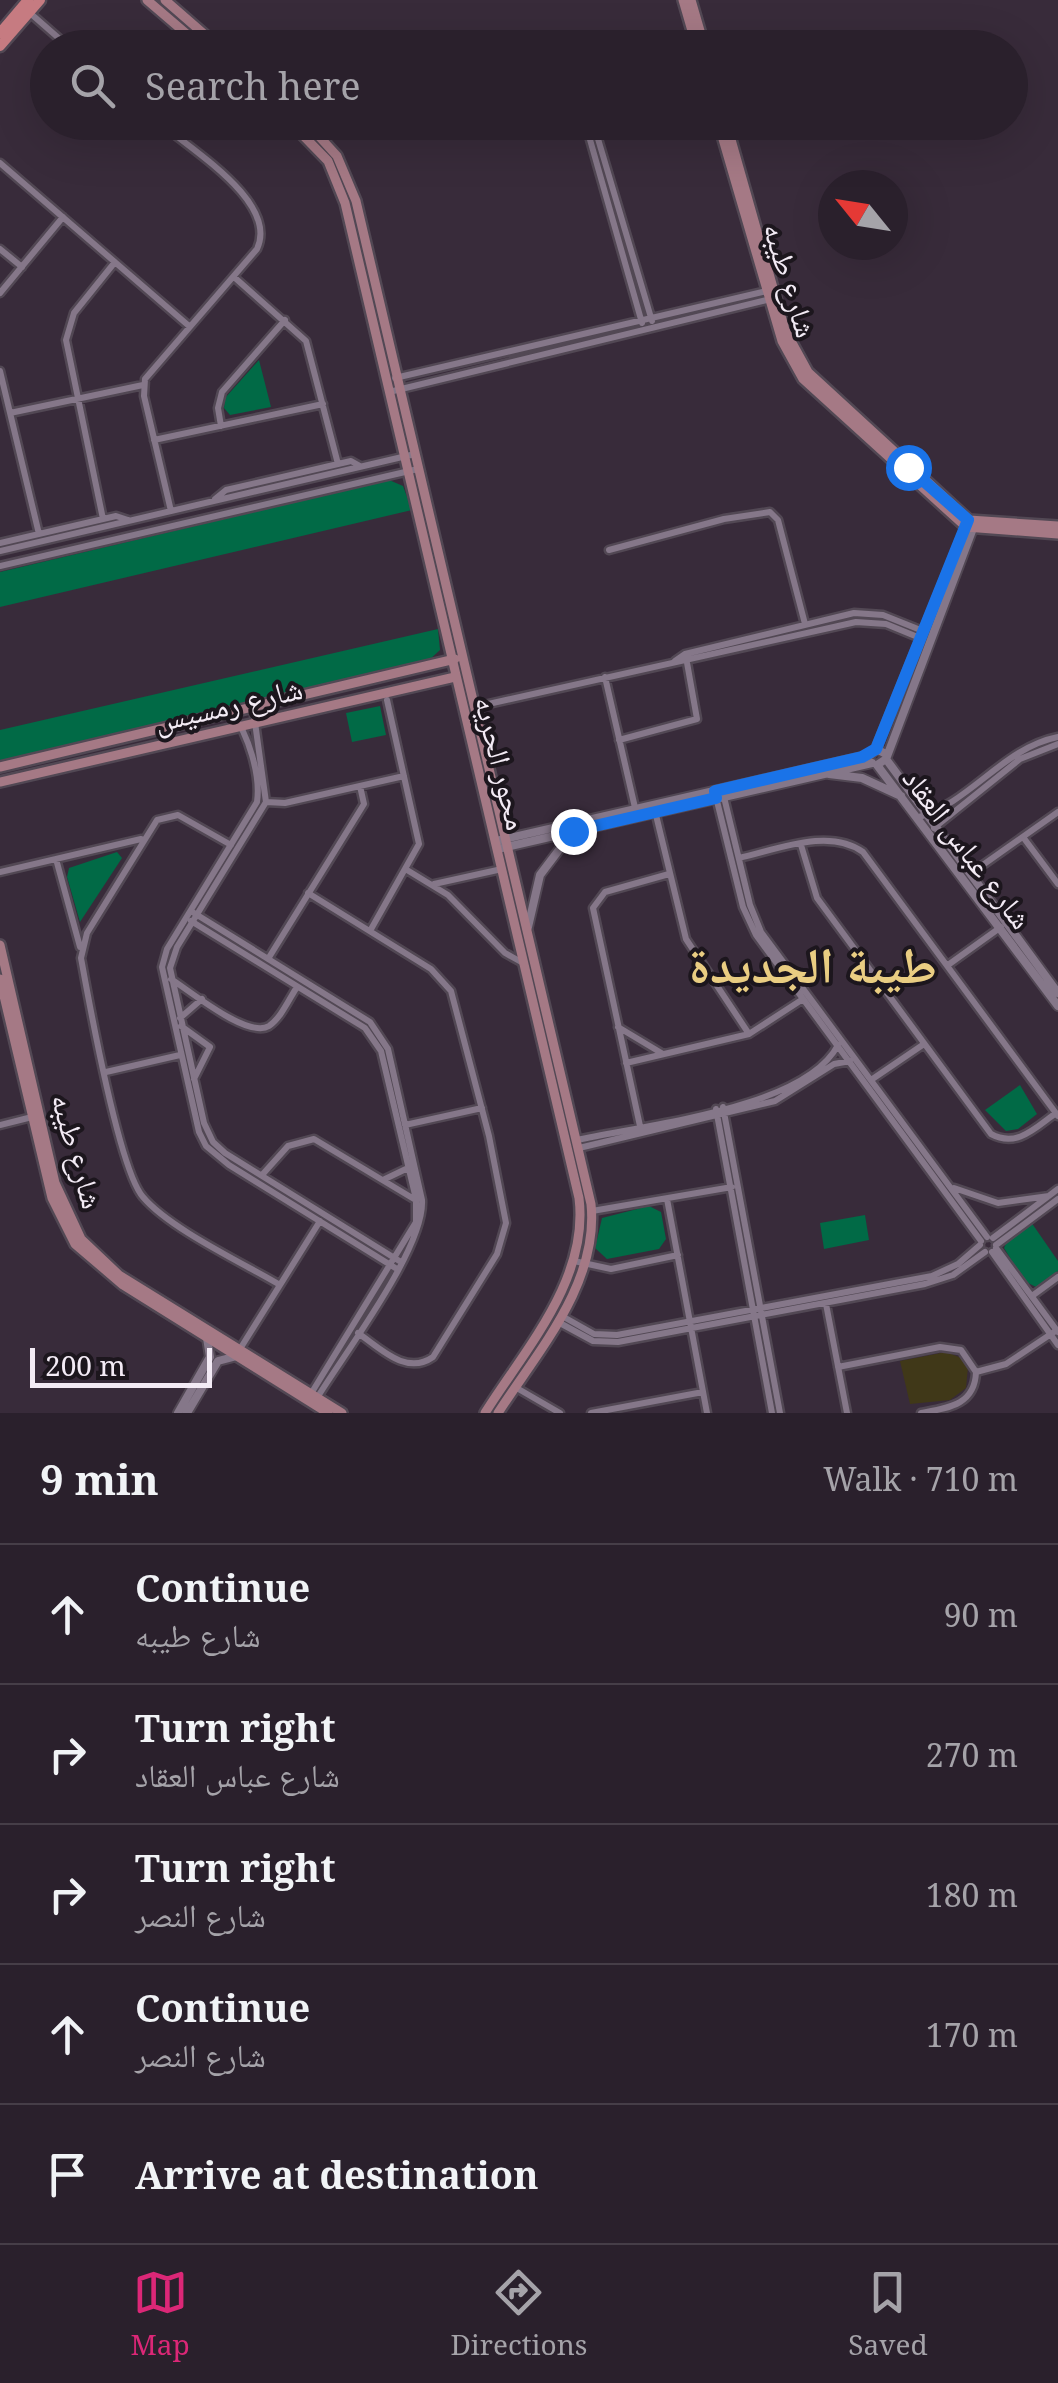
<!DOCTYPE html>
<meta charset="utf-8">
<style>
body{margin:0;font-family:"Noto Serif","Noto Naskh Arabic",serif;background:#362d38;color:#f1f3f6}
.compass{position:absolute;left:818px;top:170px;width:90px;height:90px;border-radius:50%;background:#2a202c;box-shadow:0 10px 40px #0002;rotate:300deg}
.scale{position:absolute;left:30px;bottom:25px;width:182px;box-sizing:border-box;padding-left:10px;border:5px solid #f3ebf5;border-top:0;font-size:28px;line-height:35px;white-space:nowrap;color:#f3ebf5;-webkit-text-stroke:8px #1c161d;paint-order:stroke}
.stop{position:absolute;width:30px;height:30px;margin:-22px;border:8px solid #1a73e8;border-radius:50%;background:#fff}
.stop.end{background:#1a73e8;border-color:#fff;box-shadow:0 2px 10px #0008}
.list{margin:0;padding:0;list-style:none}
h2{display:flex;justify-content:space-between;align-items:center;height:130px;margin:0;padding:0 40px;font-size:42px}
h2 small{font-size:32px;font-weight:400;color:#a5a3a9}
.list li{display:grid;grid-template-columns:65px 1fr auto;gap:30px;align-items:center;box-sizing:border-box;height:140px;padding:0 40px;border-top:2px solid #463e48}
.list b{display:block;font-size:38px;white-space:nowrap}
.list p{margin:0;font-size:32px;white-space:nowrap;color:#a5a3a9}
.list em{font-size:32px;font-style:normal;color:#a5a3a9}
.icon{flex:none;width:55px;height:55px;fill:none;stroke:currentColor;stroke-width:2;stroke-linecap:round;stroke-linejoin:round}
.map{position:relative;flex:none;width:1058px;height:1413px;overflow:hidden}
.search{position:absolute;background:#2a202c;box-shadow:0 10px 40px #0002;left:30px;right:30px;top:30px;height:110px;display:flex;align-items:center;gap:25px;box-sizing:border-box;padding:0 35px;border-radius:55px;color:#a5a3a9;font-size:38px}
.sheet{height:830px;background:#2a202c}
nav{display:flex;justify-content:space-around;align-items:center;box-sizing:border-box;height:140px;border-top:2px solid #463e48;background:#2a202c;font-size:28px;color:#a5a3a9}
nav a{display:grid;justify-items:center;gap:5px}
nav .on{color:#db2777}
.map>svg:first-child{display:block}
.green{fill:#016a46}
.sand{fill:#403818}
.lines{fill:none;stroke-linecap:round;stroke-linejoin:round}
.minor-casing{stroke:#524854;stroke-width:11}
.tertiary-casing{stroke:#524854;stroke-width:12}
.secondary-casing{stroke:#524854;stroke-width:14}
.primary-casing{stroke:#524854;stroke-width:15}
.minor{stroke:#857789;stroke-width:6}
.tertiary{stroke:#857789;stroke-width:8}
.secondary{stroke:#a57985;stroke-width:9}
.primary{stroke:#c67b81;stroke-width:10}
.route{stroke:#1a73e8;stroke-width:12}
.labels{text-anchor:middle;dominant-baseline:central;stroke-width:8;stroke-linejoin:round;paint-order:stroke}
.street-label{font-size:30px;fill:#f3ebf5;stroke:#1c161d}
.town-label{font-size:50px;font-weight:bold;fill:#e9cd82;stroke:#1c161d}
</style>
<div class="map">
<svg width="1058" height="1413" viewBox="0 0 1058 1413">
<rect width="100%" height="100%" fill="#382b3a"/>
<path class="green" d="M259 360 271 407 230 415 224 408 225 398Z
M389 480 403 486 412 510 0 607V572Z
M438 629 440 650 427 662 0 761V730Z
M380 706 386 735 352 742 346 713Z
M117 852 122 858 80 922 67 877 69 868Z
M1020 1085 1037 1114 1018 1129 1006 1131 985 1110Z
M649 1206 661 1212 666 1239 659 1249 607 1259 595 1248 602 1218Z
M865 1215 869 1240 824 1249 820 1223Z
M1031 1222 1058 1261V1271L1036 1287 1024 1281 1004 1248 1008 1239Z"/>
<path class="sand" d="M946 1352 959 1357 968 1367 966 1388 950 1400 910 1404 900 1361Z"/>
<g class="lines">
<g class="minor-casing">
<path id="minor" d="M30 13 70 48
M159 122C191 150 279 202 257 249L145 379 144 396 171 511
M585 122 642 323
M593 122 652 321
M0 163 189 326
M0 249 22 267
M234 277 306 341 338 464
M0 293 63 217
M0 371 39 534
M395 378 767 291
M389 392 771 299
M10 413 143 385
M221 426 218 408 222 392 285 320
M154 440 323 404
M215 499 226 490 338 464 351 461 360 466
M103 519 66 340 74 313 115 262
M0 543 116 516 128 520
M609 550 724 519 770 512 778 520 805 624
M0 551 415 454
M0 566 418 469
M675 661 685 654 854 613 883 615 923 631
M605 677 636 812
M475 707 856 622 886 624 920 638
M253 708 266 802 177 947 170 968 204 1123 213 1142 225 1153 401 1262
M232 713C248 734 261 775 257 802L167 949 162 967 199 1132 206 1146 229 1165 397 1269
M619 740 697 719 686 657
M723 793 750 905 761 932 987 1237
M716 797 743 907 756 935 981 1241
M266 802 285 803 404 776
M655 811 686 939 749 1034
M919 817C971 802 1003 748 1058 737
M934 828 1020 759 1058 744
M1023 837 1058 884
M231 845 178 815 157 820 87 933 81 958C89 1002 119 1170 143 1197 170 1229 243 1263 280 1285
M801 845 817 898 991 1134C1017 1148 1035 1128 1056 1113
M739 858C776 850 829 827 863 852L1058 1116
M56 859 80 947
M407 870 448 895 505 953 523 963
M0 872 141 839
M970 874 1058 812
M434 884 502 869
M308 893 431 969 451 991 489 1136 506 1223 497 1254 433 1357C406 1376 380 1348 358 1333
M194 913 370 1022 388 1049 422 1200C425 1248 344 1354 317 1398
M191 921 365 1028 381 1051 416 1199V1222L309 1397
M370 931 419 844 387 700
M268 959 364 804 360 786
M948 965 1001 927
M171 979C190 991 248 1039 269 1026 281 1018 289 999 297 987
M180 1018 202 999
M181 1026 210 1047 194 1079
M618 1027 663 1054
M626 1063 749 1034 803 999
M106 1072 180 1055
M871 1080 924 1044
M723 1107 780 1413
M716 1109 772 1413
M0 1125 32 1117
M405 1125 482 1108
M640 1126 593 908 605 892 669 874
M577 1140C643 1125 805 1109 838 1045
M579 1148 775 1101 834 1064 850 1061
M262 1175 288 1146 314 1139 414 1199
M385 1179 408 1168
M954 1188 998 1203 1049 1196
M667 1199 707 1413
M592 1211 732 1187
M993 1238 1058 1189
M996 1245 1058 1199
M996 1248 1058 1332
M992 1252 1058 1345
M574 1261 611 1269 678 1255
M1032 1296 1058 1277
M826 1304 847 1413
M562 1316 594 1334 617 1335 932 1276 958 1264 980 1245
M558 1322 593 1341 618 1342 925 1284 953 1275 985 1252
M240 1349 320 1221
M838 1367 940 1347 961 1350 976 1372C975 1405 948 1408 921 1413
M976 1372 1006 1364 1054 1332
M515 1387 560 1413
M591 1413 703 1392"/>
</g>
<g class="tertiary-casing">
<path id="tertiary" d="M876 749 967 524
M870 755 876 749 886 754
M886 759 1058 993
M877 765 1058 1006
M877 765 886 759 975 523
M829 774 862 778 901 796
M496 841 870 755
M498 849 872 763
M528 927 540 875 571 834
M178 1413 210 1357 207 1338
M187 1413 218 1361 237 1356"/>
</g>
<g class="secondary-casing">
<path id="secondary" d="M147 0 203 48
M165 0 220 48
M683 0 697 48
M691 0 705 48
M290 122 328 161 345 203 579 1198C589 1279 526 1348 485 1413
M306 122 337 156 356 201 591 1204C599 1283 538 1351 498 1413
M718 122 782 341 803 379 966 527 1058 534
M726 122 785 330 808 372 969 520 1058 526
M0 767 455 659
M0 782 455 677
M0 945 55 1183 81 1239 119 1275 342 1413
M0 979 52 1198 75 1244 123 1285 328 1413"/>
</g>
<g class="primary-casing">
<path id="primary" d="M0 33 28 0
M0 46 40 0"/>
</g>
<use href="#minor" class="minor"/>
<use href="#tertiary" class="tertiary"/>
<use href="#secondary" class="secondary"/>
<use href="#primary" class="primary"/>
</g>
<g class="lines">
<path class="route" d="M573 831 716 798 715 791 862 757 876 749 968 520 908 467"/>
</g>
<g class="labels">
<g class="street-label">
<text transform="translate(791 280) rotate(73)">شارع طيبه</text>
<text transform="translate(228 704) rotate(-13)">شارع رمسيس</text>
<text transform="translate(502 763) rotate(76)">محور الحريه</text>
<text transform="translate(968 848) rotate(53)">شارع عباس العقاد</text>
<text transform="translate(78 1151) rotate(74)">شارع طيبه</text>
</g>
<g class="town-label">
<text x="813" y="964">طيبة الجديدة</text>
</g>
</g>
</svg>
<svg class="compass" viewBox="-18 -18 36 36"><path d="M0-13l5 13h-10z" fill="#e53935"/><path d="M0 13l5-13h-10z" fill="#a5a3a9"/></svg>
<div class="scale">200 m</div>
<div class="stop" style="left:908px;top:467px"></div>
<div class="stop end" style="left:573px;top:831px"></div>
<div class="search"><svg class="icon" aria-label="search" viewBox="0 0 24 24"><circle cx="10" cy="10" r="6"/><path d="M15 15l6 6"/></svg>Search here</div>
</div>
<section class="sheet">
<h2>9 min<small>Walk · 710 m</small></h2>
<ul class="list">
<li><svg class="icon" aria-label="ahead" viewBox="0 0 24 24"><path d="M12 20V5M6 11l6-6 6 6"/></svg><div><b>Continue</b><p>شارع طيبه</p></div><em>90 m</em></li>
<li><svg class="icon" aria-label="right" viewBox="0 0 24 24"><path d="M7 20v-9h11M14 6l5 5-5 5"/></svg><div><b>Turn right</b><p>شارع عباس العقاد</p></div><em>270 m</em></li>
<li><svg class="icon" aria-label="right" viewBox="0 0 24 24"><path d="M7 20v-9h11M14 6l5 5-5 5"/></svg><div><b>Turn right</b><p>شارع النصر</p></div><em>180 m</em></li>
<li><svg class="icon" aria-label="ahead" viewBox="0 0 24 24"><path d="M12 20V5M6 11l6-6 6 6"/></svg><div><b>Continue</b><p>شارع النصر</p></div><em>170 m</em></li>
<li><svg class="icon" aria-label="arrive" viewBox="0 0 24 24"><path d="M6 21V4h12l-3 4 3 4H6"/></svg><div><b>Arrive at destination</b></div></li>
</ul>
</section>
<nav>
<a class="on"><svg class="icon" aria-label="map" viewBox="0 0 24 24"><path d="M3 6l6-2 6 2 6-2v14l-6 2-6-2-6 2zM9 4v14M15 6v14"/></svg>Map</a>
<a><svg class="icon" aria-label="directions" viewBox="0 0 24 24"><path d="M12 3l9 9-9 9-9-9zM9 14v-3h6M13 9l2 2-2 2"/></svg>Directions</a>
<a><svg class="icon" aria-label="saved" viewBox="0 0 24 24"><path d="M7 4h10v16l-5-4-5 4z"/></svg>Saved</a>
</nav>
